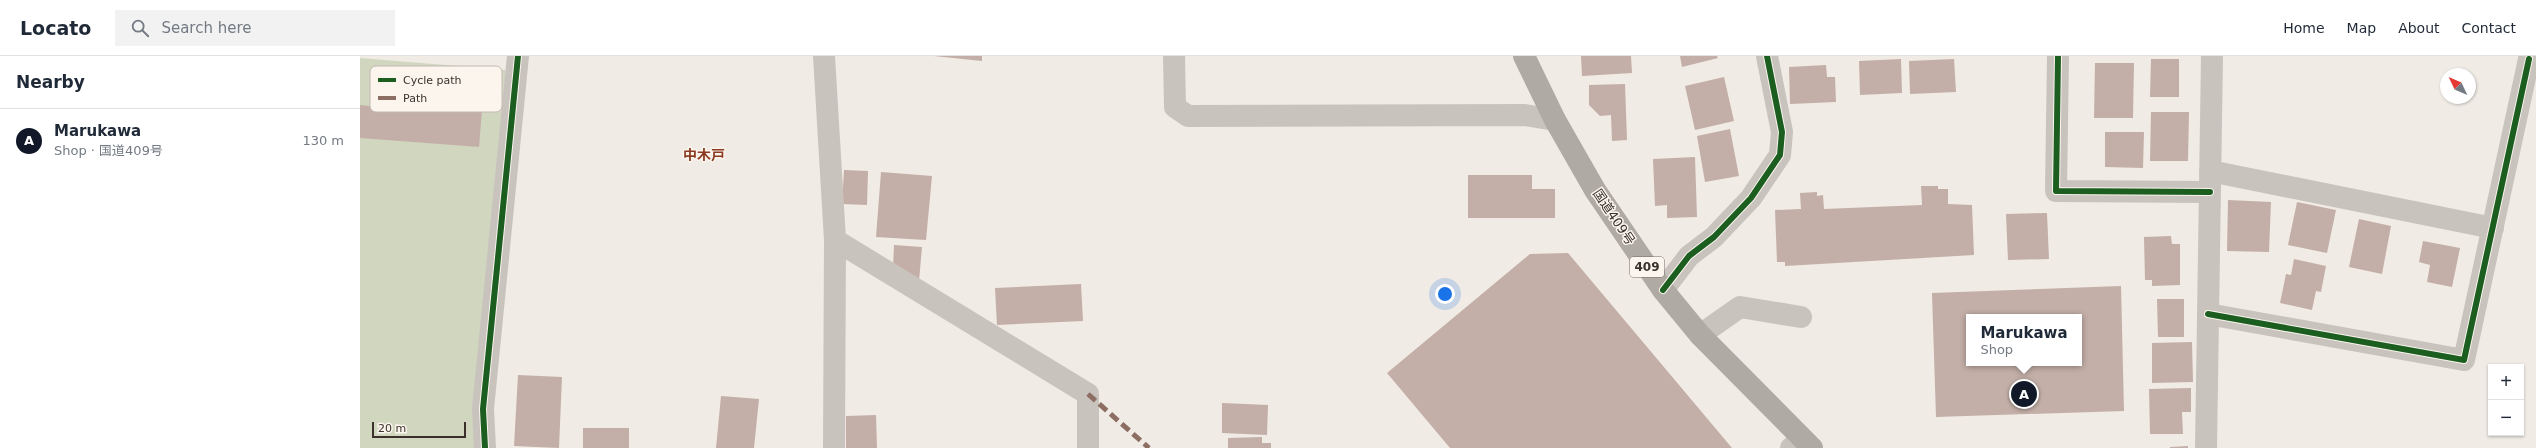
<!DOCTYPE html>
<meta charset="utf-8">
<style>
body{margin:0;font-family:"DejaVu Sans","Noto Sans JP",sans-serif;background:#f2f2f3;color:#1f2937}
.controls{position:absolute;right:12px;bottom:12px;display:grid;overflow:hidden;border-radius:0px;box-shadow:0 1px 3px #0004}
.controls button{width:36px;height:36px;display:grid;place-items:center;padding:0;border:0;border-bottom:1px solid #e0e1e3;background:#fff;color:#1f2937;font:20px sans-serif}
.compass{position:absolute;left:2080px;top:12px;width:36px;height:36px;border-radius:50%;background:#fff;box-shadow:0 1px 3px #0004;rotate:314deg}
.scale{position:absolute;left:12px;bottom:10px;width:94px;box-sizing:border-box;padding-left:4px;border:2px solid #3b302b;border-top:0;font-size:11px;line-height:14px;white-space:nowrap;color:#3b302b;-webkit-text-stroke:3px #fbf5ee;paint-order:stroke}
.you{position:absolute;left:1085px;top:238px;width:14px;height:14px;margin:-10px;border:3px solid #fff;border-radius:50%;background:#1a73e8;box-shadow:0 0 0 6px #1a73e833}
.badge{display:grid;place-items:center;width:26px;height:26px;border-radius:50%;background:#111827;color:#fff;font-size:13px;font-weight:700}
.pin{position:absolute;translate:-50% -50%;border:2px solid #fff;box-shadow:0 1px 4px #0006}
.popup{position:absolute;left:1606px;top:258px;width:116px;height:52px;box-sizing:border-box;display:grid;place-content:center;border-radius:0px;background:#fff;filter:drop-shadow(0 1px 3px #0005);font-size:13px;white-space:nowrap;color:#747a83}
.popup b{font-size:15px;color:#1f2937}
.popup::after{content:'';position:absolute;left:50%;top:100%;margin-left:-8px;border:8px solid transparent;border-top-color:#fff}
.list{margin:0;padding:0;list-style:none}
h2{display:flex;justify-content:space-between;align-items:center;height:52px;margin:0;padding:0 16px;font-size:17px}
h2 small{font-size:13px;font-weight:400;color:#747a83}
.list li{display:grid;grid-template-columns:26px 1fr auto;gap:12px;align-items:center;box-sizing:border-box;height:64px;padding:0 16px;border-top:1px solid #e0e1e3}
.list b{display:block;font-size:15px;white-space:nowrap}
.list p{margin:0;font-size:13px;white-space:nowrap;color:#747a83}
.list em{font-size:13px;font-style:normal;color:#747a83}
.icon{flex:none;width:22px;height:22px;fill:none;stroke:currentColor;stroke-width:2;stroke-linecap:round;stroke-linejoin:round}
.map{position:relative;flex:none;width:2176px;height:392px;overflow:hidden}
header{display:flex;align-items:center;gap:24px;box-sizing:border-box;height:56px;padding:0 20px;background:#fff;border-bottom:1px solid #e0e1e3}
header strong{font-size:19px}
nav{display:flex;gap:22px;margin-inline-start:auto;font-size:14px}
.search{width:280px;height:36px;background:#f2f2f3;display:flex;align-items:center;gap:10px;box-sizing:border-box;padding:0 14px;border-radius:0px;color:#747a83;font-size:15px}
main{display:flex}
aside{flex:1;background:#fff}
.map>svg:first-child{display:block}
.green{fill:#d1d6bf}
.building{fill:#c3afa7;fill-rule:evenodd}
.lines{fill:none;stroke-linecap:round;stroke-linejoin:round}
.minor{stroke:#c9c3be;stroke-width:22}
.highway{stroke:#afaaa4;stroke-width:22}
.quiet{stroke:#8d6e63;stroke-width:5;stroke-dasharray:10 5;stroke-linecap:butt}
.cycleway-casing{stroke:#fbf5ee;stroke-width:8}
.cycleway{stroke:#1b5e20;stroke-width:6}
.labels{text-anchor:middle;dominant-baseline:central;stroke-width:3;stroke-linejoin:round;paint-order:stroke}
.shield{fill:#fbf5ee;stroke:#756b66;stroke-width:1}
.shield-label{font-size:12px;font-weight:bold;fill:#3b302b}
.street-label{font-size:13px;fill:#3b302b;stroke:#fbf5ee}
.neighbourhood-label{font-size:14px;font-weight:bold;fill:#8c3b22;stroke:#fbf5ee}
.key{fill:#fbf5ee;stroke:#c1bab4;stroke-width:1}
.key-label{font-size:11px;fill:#3b302b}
</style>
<header>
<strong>Locato</strong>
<div class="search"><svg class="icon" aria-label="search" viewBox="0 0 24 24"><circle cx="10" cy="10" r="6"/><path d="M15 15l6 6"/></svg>Search here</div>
<nav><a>Home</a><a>Map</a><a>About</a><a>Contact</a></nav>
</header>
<main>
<aside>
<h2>Nearby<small></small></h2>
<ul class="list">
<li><span class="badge">A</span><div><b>Marukawa</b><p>Shop · 国道409号</p></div><em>130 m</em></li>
</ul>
</aside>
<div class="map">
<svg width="2176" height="392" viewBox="0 0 2176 392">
<rect width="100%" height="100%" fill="#f0ebe5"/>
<path class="green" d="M0 2 146 14 115 392H0Z"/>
<path class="building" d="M574 0H622V5Z
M1221 0H1271L1272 17 1222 20Z
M1320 0H1357L1358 2 1322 11Z
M1541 3 1542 37 1500 39 1499 5Z
M1594 3 1596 36 1550 38 1549 5Z
M1791 3H1819V41H1790Z
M1735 7H1774L1773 62H1734Z
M1466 9 1467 21H1475L1476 46 1430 48 1429 11Z
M1364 21 1374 65 1335 74 1325 30Z
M34 23 124 30 119 91 0 82V49L32 52Z
M1265 28 1267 84 1252 85 1251 59 1240 60 1229 49V29Z
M1791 56H1829L1828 105H1790Z
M1370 73 1379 120 1345 126 1337 80Z
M1745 76H1784L1783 112 1745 111Z
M1335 101 1337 161 1307 162V149L1295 150 1293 103Z
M484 114 508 115 507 149 482 148Z
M521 116 572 120 566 184 516 181Z
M1108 119H1172V133H1195V162H1108Z
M1561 130H1578V133H1588V148L1612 149 1614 199 1425 210V206H1417L1415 154 1441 153 1440 137 1457 136V140L1463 139 1464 153 1562 149Z
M1868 144 1911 146 1909 196 1867 195Z
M1937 146 1976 154 1967 197 1928 189Z
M1687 157 1689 203 1648 204 1646 158Z
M1999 163 2031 170 2022 218 1989 211Z
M1811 180 1812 188H1820V229L1792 230V224H1785L1784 181Z
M2063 185 2100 192 2092 231 2067 226 2070 209 2059 206Z
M534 189 562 191 559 225 533 212Z
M1208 197 1372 392H1090L1027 317 1170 198Z
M1934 203 1966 210 1961 236 1956 235 1952 254 1920 247 1926 218 1931 219Z
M721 228 723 265 637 269 635 232Z
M1761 230 1764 355 1576 361 1572 237ZM1609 261H1719V307H1609Z
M1797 243H1824V281H1798Z
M1832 286 1833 326 1792 327V287Z
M158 319 202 321 199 392 154 390Z
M1831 332V356H1822L1823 378H1790L1789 333Z
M361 340 399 343 394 392H356Z
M862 347 908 349 907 379 862 377Z
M516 359 517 392H486V360Z
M223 372H269V392H223Z
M902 381V387H911V392H868V382Z
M1828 390V392H1810V391Z"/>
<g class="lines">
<path class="minor" d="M464 0 475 184 474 392
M814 0 815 51 828 60 1165 59 1195 64
M1698 0 1696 135 1850 136
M1850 115 2133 172
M475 184 728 338V392
M1303 234 1329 200 1354 181 1391 142 1420 99 1422 76 1407 0
M1848 258 2104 304 2169 3
M1340 279 1380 251 1441 261
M125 392 123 353 158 0
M1431 392 1442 383
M1846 392 1852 0"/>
<path class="highway" d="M1164 0 1195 64 1235 134 1303 234 1340 279 1452 392"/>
<path class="quiet" d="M728 338 789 392"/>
<g class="cycleway-casing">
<path id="cycleway" d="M1698 0 1696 135 1850 136
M1303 234 1329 200 1354 181 1391 142 1420 99 1422 76 1407 0
M1848 258 2104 304 2169 3
M125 392 123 353 158 0"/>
</g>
<use href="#cycleway" class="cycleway"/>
</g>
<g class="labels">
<rect class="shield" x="1270" y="201" width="34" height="20" rx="3"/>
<g class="shield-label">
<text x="1287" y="211">409</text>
</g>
<g class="street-label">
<text transform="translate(1254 161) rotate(56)">国道409号</text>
</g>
<g class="neighbourhood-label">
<text x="344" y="99">中木戸</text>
</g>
</g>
<rect x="10" y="10" width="132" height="46" rx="6" class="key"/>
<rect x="18" y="22" width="18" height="4" fill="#1b5e20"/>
<rect x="18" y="40" width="18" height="4" fill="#8d6e63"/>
<g class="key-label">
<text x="43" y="28">Cycle path</text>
<text x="43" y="46">Path</text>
</g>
</svg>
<div class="controls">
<button>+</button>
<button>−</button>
</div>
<svg class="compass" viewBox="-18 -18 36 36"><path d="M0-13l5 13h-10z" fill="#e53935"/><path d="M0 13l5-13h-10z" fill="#747a83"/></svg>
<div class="scale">20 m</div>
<div class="you"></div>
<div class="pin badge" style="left:1664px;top:338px">A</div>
<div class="popup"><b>Marukawa</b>Shop</div>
</div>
</main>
